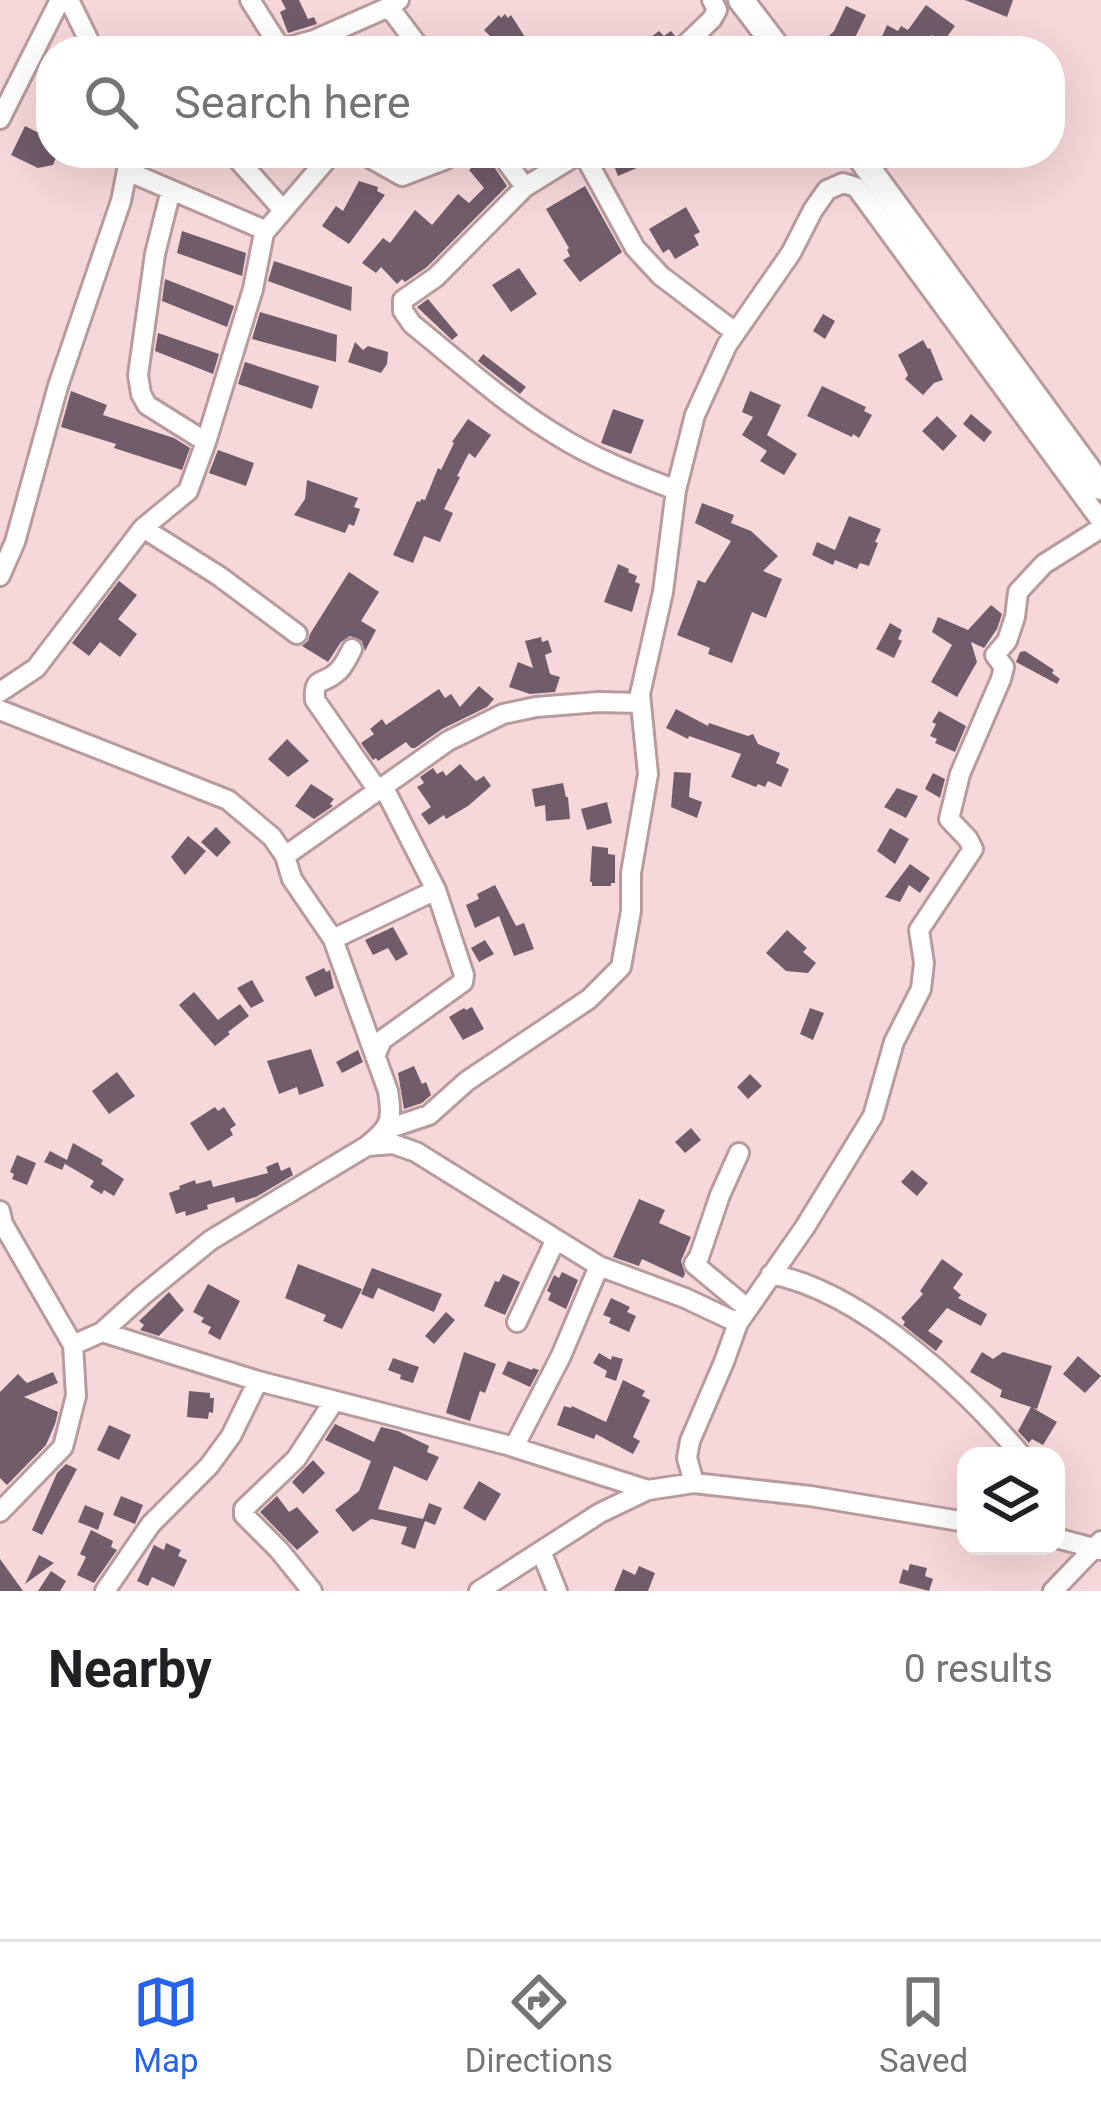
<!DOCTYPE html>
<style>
body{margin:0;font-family:Roboto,sans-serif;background:#f2f2f2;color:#202124}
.controls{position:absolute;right:36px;bottom:36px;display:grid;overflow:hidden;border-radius:24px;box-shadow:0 12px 48px #0002}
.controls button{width:108px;height:108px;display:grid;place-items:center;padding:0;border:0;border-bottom:3px solid #e0e0e0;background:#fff;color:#202124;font:60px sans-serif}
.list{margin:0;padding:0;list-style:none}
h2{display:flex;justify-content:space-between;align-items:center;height:156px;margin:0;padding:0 48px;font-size:51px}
h2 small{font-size:39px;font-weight:400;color:#757577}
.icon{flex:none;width:66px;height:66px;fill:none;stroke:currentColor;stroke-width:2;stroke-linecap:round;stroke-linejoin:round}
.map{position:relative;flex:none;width:1101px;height:1591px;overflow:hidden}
.search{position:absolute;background:#fff;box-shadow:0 12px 48px #0002;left:36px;right:36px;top:36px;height:132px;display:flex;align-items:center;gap:30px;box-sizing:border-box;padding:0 42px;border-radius:48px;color:#757577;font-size:45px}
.sheet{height:348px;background:#fff}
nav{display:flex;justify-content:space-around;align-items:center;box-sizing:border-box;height:168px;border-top:3px solid #e0e0e0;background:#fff;font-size:33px;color:#757577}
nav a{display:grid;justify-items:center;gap:6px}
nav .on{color:#2563eb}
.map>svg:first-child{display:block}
.building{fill:#715c6a}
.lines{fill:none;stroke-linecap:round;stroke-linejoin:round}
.minor-casing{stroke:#b89b9d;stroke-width:24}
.major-casing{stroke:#b89b9d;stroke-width:30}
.minor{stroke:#fff;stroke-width:18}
.major{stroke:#fff;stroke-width:24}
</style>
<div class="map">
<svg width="1101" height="1591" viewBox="0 0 1101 1591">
<rect width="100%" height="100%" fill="#f7d8da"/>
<path class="building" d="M281 0H299L308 19 314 17 317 24 288 33 280 12 286 9Z
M965 0H1013L1007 17Z
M926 5 955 26 943 42 932 35 924 51H886L878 46 887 25 898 31 901 26 908 30Z
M846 6 866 15 852 44 858 51H840L828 37 834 31Z
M505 14 508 18 511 15 525 37 509 51 502 44 500 46 484 30 499 15 501 18Z
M659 31 664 36 671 31 675 36 666 51H632Z
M25 126 51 139V153H58L53 165 38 168 11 155Z
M609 153H632L639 167 618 176Z
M486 155 507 186 427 267 405 282 402 279 397 284 381 267 376 273 362 263 383 238 390 243 415 210 432 225 458 194 469 203 484 188 469 170Z
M359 181 378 187 377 191 385 195 349 244 322 226 336 206 343 211Z
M585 186 622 252 580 282 563 260 570 256 567 250 569 248 546 209Z
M686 207 700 232 694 235 699 245 675 259 669 249 663 253 649 229Z
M182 231 246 253 242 276 177 253Z
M274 261 352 287 351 311 268 281Z
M519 268 537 294 511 312 492 285Z
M165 279 234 306 227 327 162 301Z
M428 299 458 335 452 340 417 307Z
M260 312 337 335 336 362 252 339Z
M823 314 835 321 825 339 813 331Z
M158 333 219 354 213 374 155 351Z
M923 340 928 349 930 348 943 380 934 383 923 395 905 379 908 375 898 355Z
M355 342 363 350 368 346 388 352 387 364 381 373 348 362Z
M483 354 526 387 520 394 478 361Z
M245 362 319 386 312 409 238 384Z
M822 386 866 407 864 411 872 415 859 438 853 434 852 437 807 416Z
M71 391 107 405 103 415 174 438 190 448 182 470 114 448 116 444 61 427Z
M750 391 781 405 767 435 797 454 784 475 760 461 767 451 742 435 753 417 742 412Z
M613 409 644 420 631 454 601 443Z
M971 414 992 432 984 442 963 424Z
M937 416 957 436 943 451 922 431Z
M468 419 491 435 475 458 469 453 457 476 460 477 444 509 453 513 440 542 424 536 413 563 393 555 417 501 420 502 421 499 425 500 438 468 441 470 454 443 452 442Z
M218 450 254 463 246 486 209 473Z
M307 480 358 498 354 507 360 509 354 526 349 524 345 533 294 515 305 499Z
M702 503 734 515 731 523 751 531 778 556 763 571 782 579 766 618 752 612 732 663 708 654 710 648 677 635 698 580 705 583 731 541 695 523Z
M849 516 881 529 875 542 878 543 869 566 860 563 857 569 835 560 833 565 812 555 817 542 835 550Z
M618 564 629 569 628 572 637 576 635 582 640 584 632 612 604 602Z
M349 572 379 592 361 621 376 630 365 651 362 641 350 636 341 642 328 662 302 646 308 641 310 634Z
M119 581 137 595 118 619 137 634 120 657 100 642 89 656 72 643Z
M991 605 1002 614 997 629 984 648 971 642 977 662 957 697 931 682 952 645 932 632 938 617 968 630Z
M890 623 902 630 898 639 902 641 894 658 876 649Z
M541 637 542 642 548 640 552 652 545 655 550 674 560 677 555 692 530 694 509 687 518 662 533 668 525 641Z
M1025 651 1054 670 1052 673 1060 679 1057 684 1016 662 1020 652Z
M479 686 494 699 487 707 442 729 415 748H411L406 742 378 761 376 758 373 760 361 743 374 734 370 729 382 719 386 725 439 689 445 698 451 694 460 707Z
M676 709 708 726 709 723 748 736 753 734 758 744 780 753 776 763 789 769 781 787 768 781 765 787 758 784 756 787 731 777 741 754 689 736 688 739 666 728Z
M939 711 966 726 955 752 935 743 937 739 930 736 936 724 932 722Z
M287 739 309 761 288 777 268 759Z
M460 764 476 781 484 776 491 786 468 806 446 819 444 815 429 825 421 814 431 807 417 787 424 783 420 777 433 768 437 774 443 771 446 776Z
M674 772 691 773 689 797 702 802 697 818 671 807Z
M933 773 945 779 940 798 925 789Z
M563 783 566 797H568L570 819 546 821 545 805 535 807 532 789Z
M311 784 334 799 330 804 333 806 314 819 295 806Z
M897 788 918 796 906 818 884 807Z
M607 802 612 823 587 830 581 809Z
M216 827 231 842 217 857 201 842Z
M890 828 909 839 895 864 877 851Z
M188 836 206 851 185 875 171 857Z
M592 846 608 848V854L615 855V883H611V886H592V882H590Z
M910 864 930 878 920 893 909 885 900 902 885 897Z
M495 885 516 926 524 923 534 949 514 956 499 916 475 928 466 905 479 899 477 894Z
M393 927 408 954 396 961 388 948 373 955 365 940Z
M787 930 807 948 803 952 816 963 808 973 786 971 766 953Z
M485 940 494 954 479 962 471 948Z
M324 968 326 972 330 970 334 988 315 997 305 977Z
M252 980 264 1001 251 1008 237 988Z
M194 992 218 1020 240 1004 249 1016 228 1032 230 1034 215 1046 179 1005Z
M472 1007 484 1029 463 1040 449 1017 464 1008 466 1010Z
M810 1008 824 1013 813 1040 800 1034Z
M311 1049 324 1086 299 1095 297 1087 279 1094 267 1061Z
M358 1050 363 1062 342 1073 336 1062Z
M414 1066 422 1084 426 1082 431 1095 422 1103 404 1109 398 1073Z
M117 1072 135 1096 109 1114 92 1091Z
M750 1074 762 1086 748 1099 737 1087Z
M215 1107 218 1111 224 1107 236 1125 230 1129 233 1135 208 1151 190 1123Z
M691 1128 701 1140 685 1153 675 1142Z
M73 1143 103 1160 101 1164 124 1179 114 1196 104 1190 102 1194 90 1187 94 1181 65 1164 66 1161 62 1170 44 1162 50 1151 67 1160Z
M17 1155 36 1163 27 1185 12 1179 14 1174 10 1172Z
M278 1162 281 1171 290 1167 293 1175 256 1197 236 1203 234 1197 207 1205 208 1209 186 1216 185 1211 176 1214 169 1193 180 1189 179 1186 195 1180 196 1184 211 1180 213 1187 268 1173 266 1167Z
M912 1170 928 1183 917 1196 901 1182Z
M639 1199 665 1210 659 1223 691 1237 681 1261 685 1274 683 1278 642 1259 639 1266 613 1257Z
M942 1259 963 1274 953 1288 961 1295 958 1298 987 1314 981 1326 947 1308 928 1331 943 1341 936 1351 903 1325 905 1322 901 1318 923 1294 920 1291Z
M298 1264 362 1289 342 1329 323 1321 326 1315 285 1298Z
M372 1268 442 1294 434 1312 378 1288 373 1299 361 1294Z
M562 1272 578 1280 566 1309 548 1300 551 1293 547 1291 554 1275 559 1278Z
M503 1274 520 1282 505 1315 484 1306 495 1281 499 1282Z
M208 1284 240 1301 220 1340 208 1333 211 1327 201 1322 204 1318 193 1312Z
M169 1292 184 1310 159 1336 140 1330 144 1325 139 1321Z
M611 1298 630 1307 627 1312 636 1316 629 1332 609 1323 611 1318 603 1315Z
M446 1312 455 1320 434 1344 425 1336Z
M464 1352 496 1364 485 1393 480 1391 470 1421 446 1413Z
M982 1352 993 1359 1003 1352 1052 1366 1037 1409 1033 1408 1057 1422 1043 1445 1032 1439 1029 1443 1018 1431 1031 1407 1000 1397 1002 1390 970 1372Z
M599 1353 611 1360 612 1356 623 1359 616 1381 605 1377 607 1371 593 1363Z
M1078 1356 1101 1376 1085 1393 1063 1374Z
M393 1358 419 1367 413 1383 400 1379 401 1375 388 1370Z
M508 1361 532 1370 533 1368 539 1370 530 1387 502 1374Z
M53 1372 58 1383 24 1397 58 1412 55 1424 46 1445 7 1485 0 1478V1392L18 1374 27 1383Z
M623 1380 645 1391 642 1396 650 1400 633 1437 640 1441 633 1454 596 1434 594 1439 557 1425 564 1406 571 1408 572 1406 606 1422Z
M189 1391 210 1393V1398H214L213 1413 209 1412 208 1419 187 1417Z
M335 1424 374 1442 381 1427 398 1431 429 1446 427 1452 439 1457 427 1481 394 1466 378 1509 423 1519 429 1503 442 1508 435 1525 425 1521 415 1549 401 1544 407 1527 371 1519 353 1532 335 1510 359 1491 371 1461 325 1440Z
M109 1425 131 1435 119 1460 97 1450Z
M313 1460 325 1473 303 1494 292 1482Z
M66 1464 77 1469 42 1535 32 1530 57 1473Z
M479 1481 501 1494 485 1521 463 1508Z
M121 1496 143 1505 135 1524 113 1515Z
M277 1496 289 1512 297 1507 319 1532 297 1550 260 1512Z
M85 1505 104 1513 98 1530 78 1522Z
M91 1530 113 1541 111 1547 117 1550 94 1583 77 1575 86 1557 80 1554Z
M166 1543 181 1550 178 1556 187 1560 174 1587 152 1577 148 1586 137 1581 154 1545 164 1550Z
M39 1555 54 1563 25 1584Z
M0 1559 23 1591H0Z
M910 1564 927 1568 925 1576 933 1579 929 1591 899 1583 903 1569 908 1571Z
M639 1566 655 1573 648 1591H614L623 1569 635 1575Z
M51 1571 66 1581 60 1591H38Z"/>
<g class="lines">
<g class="minor-casing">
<path id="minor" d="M69 0 94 51
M250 0 281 49
M389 7 422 51
M274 51 314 40 389 7 399 0
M679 51 712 19 717 10 712 0
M0 119 60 0
M232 153 283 210
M361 153 402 176 444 160 457 153
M500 153 525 187
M580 153 525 187 436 277 403 300V311L412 324C459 362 504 403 555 434 593 458 634 474 676 490
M583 153 635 248 661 276 735 332
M171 190 155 254 138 375 141 394 147 405 206 442
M264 233 328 158 336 153
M143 528 219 576 297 634
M0 576 15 542 58 386 121 201 127 171 126 153
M352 649C348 657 343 668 336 673 323 685 313 676 315 700L377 789
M0 692 36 668 143 528 188 491 206 442 253 289 264 233 260 228 127 171
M0 710 228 800 272 837 285 856 292 879 333 939 388 1091C393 1122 390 1127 367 1146L211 1240 142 1296 102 1332
M285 856 448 741 503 714 536 707 599 702 640 703
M333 939 436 890
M376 1054 382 1040 463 982 464 975 436 890 383 786
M387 1129 429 1115 467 1081 589 999 621 967 631 911V873L648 774 640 694 663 592 676 490 695 415 727 345 791 253 813 210 827 190 843 183 856 187 1101 521
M367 1146 393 1144 416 1152 599 1266 685 1298 738 1323
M739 1153 720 1195 699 1257 694 1264 747 1308
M0 1211 3 1224 73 1345 76 1396 63 1447 0 1512
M771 1274C862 1292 964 1387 1022 1456
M517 1322 555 1241
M73 1345 102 1332 258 1381 507 1445 648 1490
M514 1447 561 1356 599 1266
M694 1483 687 1458 690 1441 724 1362 738 1323 805 1227 873 1116 894 1042 921 989 924 963 919 930 973 849 968 839 949 819 960 774 1001 679 1004 667 995 655 1007 641 1015 617 1018 592 1044 564 1101 528
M1056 1538 1101 1550
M541 1551 557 1591
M105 1591 151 1524 209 1466 231 1436 258 1381
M312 1591 279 1550 244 1515V1509L296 1459 334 1401
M479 1591 600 1513 648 1490 694 1483 810 1496 966 1522
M1053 1591 1101 1541"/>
</g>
<g class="major-casing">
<path id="major" d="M741 0 780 51
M857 153 1101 487"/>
</g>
<use href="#minor" class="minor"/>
<use href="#major" class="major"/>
</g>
</svg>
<div class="controls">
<button><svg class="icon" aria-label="layers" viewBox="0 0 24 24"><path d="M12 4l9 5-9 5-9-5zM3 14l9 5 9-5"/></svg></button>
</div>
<div class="search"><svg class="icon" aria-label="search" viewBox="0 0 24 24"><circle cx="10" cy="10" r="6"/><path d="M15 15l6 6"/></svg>Search here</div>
</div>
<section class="sheet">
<h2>Nearby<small>0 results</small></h2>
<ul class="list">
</ul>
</section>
<nav>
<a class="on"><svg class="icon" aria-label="map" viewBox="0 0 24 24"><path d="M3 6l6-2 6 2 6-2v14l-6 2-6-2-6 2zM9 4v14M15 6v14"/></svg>Map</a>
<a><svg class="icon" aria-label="directions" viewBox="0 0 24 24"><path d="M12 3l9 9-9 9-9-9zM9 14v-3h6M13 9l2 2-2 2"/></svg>Directions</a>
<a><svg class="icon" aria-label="saved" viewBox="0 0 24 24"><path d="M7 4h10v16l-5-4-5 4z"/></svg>Saved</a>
</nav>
